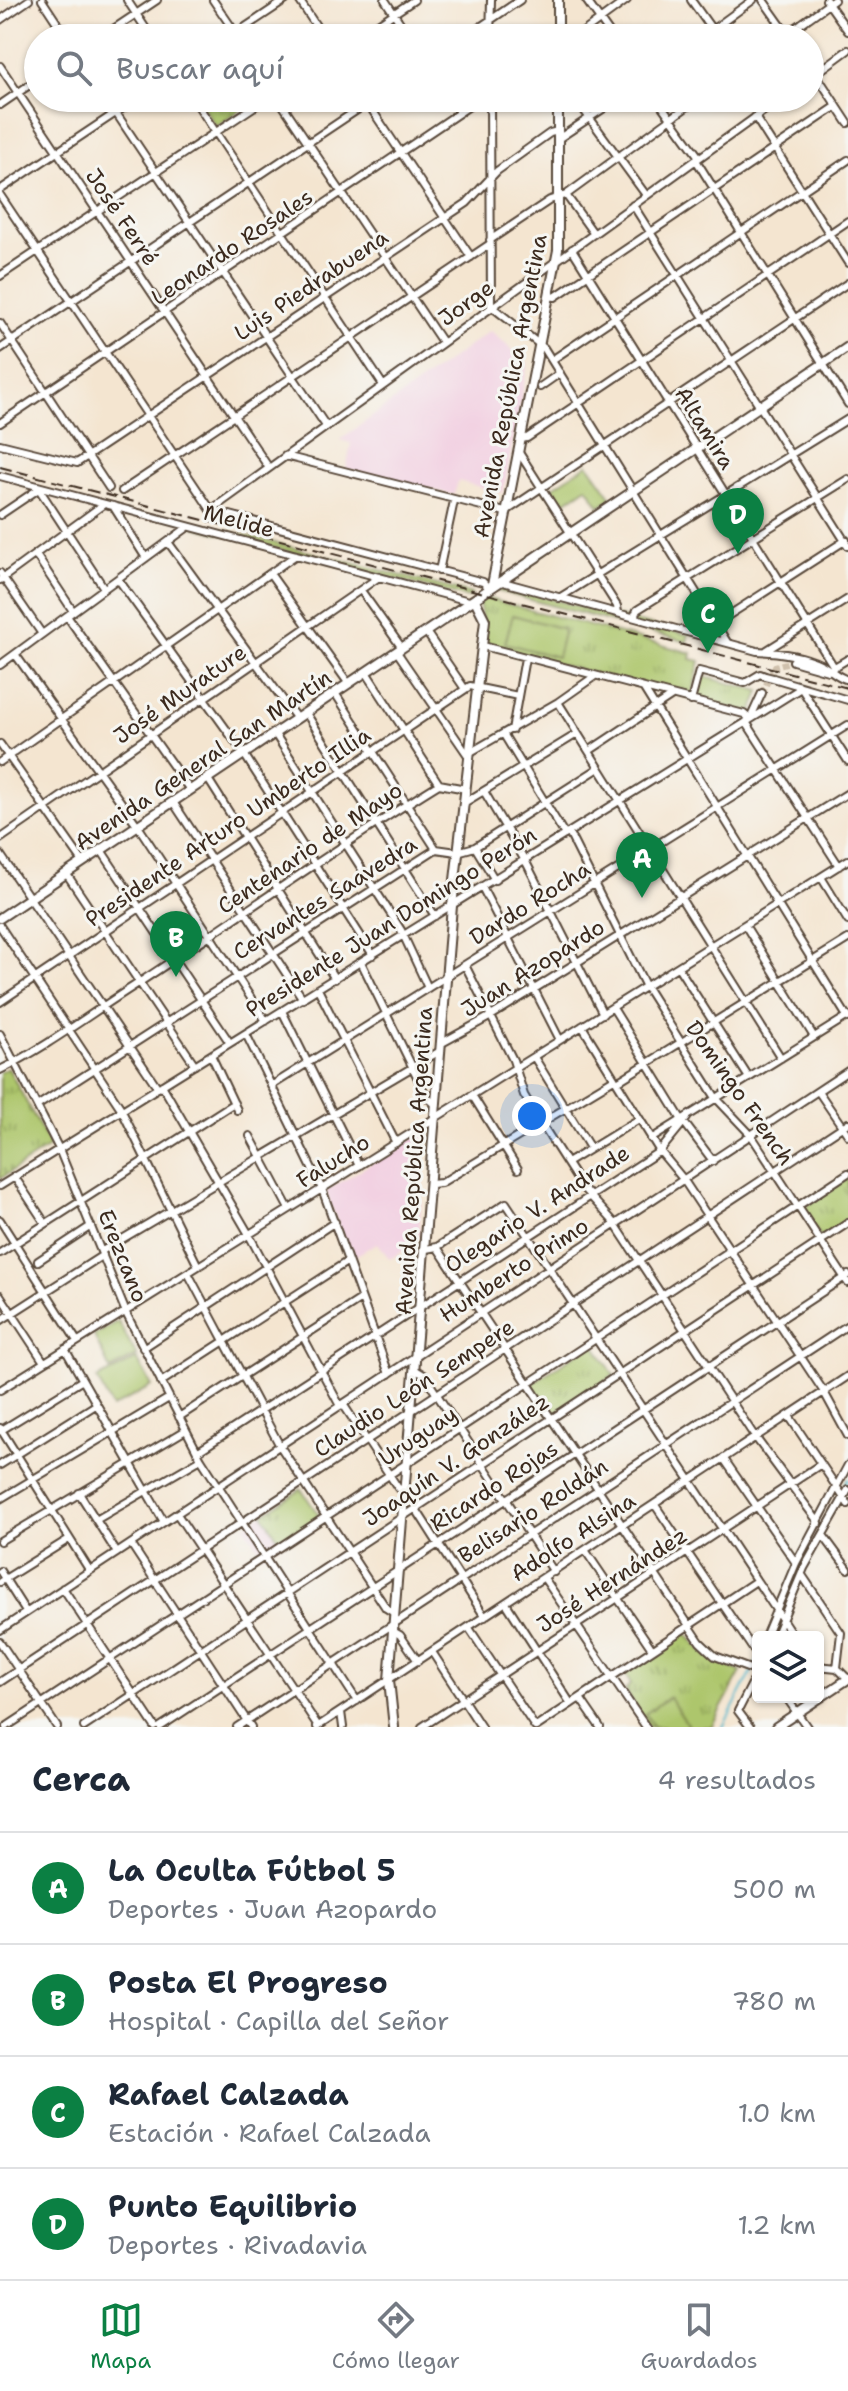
<!DOCTYPE html>
<html lang="es">
<meta charset="utf-8">
<style>
body{margin:0;font-family:"Shantell Sans",sans-serif;background:#f2f2f3;color:#1f2937}
.controls{position:absolute;right:24px;bottom:24px;display:grid;overflow:hidden;border-radius:8px;box-shadow:0 2px 6px #0004}
.controls button{width:72px;height:72px;display:grid;place-items:center;padding:0;border:0;border-bottom:2px solid #e0e1e3;background:#fff;color:#1f2937;font:40px sans-serif}
.you{position:absolute;left:532px;top:1116px;width:28px;height:28px;margin:-20px;border:6px solid #fff;border-radius:50%;background:#1a73e8;box-shadow:0 0 0 12px #1a73e833}
.badge{display:grid;place-items:center;width:52px;height:52px;border-radius:50%;background:#0b8043;color:#fff;font-size:26px;font-weight:700}
.pin{position:absolute;translate:-50% -66px;filter:drop-shadow(0 2px 4px #0008)}
.pin::after{content:'';position:absolute;top:42px;width:28px;height:24px;background:inherit;clip-path:polygon(0 0,100% 0,50% 100%)}
.list{margin:0;padding:0;list-style:none}
h2{display:flex;justify-content:space-between;align-items:center;height:104px;margin:0;padding:0 32px;font-size:34px}
h2 small{font-size:26px;font-weight:400;color:#747a83}
.list li{display:grid;grid-template-columns:52px 1fr auto;gap:24px;align-items:center;box-sizing:border-box;height:112px;padding:0 32px;border-top:2px solid #e0e1e3}
.list b{display:block;font-size:30px;white-space:nowrap}
.list p{margin:0;font-size:26px;white-space:nowrap;color:#747a83}
.list em{font-size:26px;font-style:normal;color:#747a83}
.icon{flex:none;width:44px;height:44px;fill:none;stroke:currentColor;stroke-width:2;stroke-linecap:round;stroke-linejoin:round}
.map{position:relative;flex:none;width:848px;height:1727px;overflow:hidden}
.search{position:absolute;background:#fff;box-shadow:0 2px 6px #0004;left:24px;right:24px;top:24px;height:88px;display:flex;align-items:center;gap:20px;box-sizing:border-box;padding:0 28px;border-radius:44px;color:#747a83;font-size:30px}
.sheet{height:552px;background:#fff}
nav{display:flex;justify-content:space-around;align-items:center;box-sizing:border-box;height:112px;border-top:2px solid #e0e1e3;background:#fff;font-size:22px;color:#747a83}
nav a{display:grid;justify-items:center;gap:4px}
nav .on{color:#0b8043}
.map>svg:first-child{display:block}
.built{fill:#f2cfe1}
.grass{fill:url(#grass-tufts);stroke:#747845;stroke-width:2}
.pitch{fill:#adc66c;stroke:#747845;stroke-width:2}
.lines{fill:none;stroke-linecap:round;stroke-linejoin:round}
.stream{stroke:#4fb7cd;stroke-width:2}
.minor-tunnel{stroke:#cfc0ac;stroke-width:6;stroke-dasharray:6 3;stroke-linecap:butt}
.minor-casing{stroke:#574639;stroke-width:10}
.major-casing{stroke:#574639;stroke-width:12}
.minor{stroke:#fff;stroke-width:6}
.major{stroke:#fff;stroke-width:8}
.rail{stroke:#3b2a1e;stroke-width:2;stroke-dasharray:12 6;stroke-linecap:butt}
.minor-bridge-casing{stroke:#574639;stroke-width:10;stroke-linecap:butt}
.minor-bridge{stroke:#fff;stroke-width:6}
.labels{text-anchor:middle;dominant-baseline:central;stroke-width:6;stroke-linejoin:round;paint-order:stroke}
.street-label{font-size:22px;fill:#3b2a1e;stroke:#f6f6f2}
</style>
<div class="map">
<svg width="848" height="1727" viewBox="0 0 848 1727">
<defs>
<pattern id="grass-tufts" width="24" height="20" patternUnits="userSpaceOnUse" patternTransform="scale(2)"><rect width="24" height="20" fill="#adc66c"/><path d="M3 7l-1-3M5 7V3M7 7l1-3M15 17l-1-3M17 17v-4M19 17l1-3" fill="none" stroke="#8ea158"/></pattern>
</defs>
<rect width="100%" height="100%" fill="#f6f6f2"/>
<filter id="ink" filterUnits="userSpaceOnUse"><feTurbulence type="fractalNoise" baseFrequency=".0125" numOctaves="2"/><feDisplacementMap in="SourceGraphic" scale="16" xChannelSelector="R" yChannelSelector="G"/><feConvolveMatrix kernelMatrix="1 2 1 2 8 2 1 2 1" color-interpolation-filters="sRGB"/></filter>
<filter id="wash" filterUnits="userSpaceOnUse"><feTurbulence type="fractalNoise" baseFrequency=".006" numOctaves="4" result="noise"/><feDisplacementMap in="SourceGraphic" scale="32" xChannelSelector="R" yChannelSelector="G"/><feGaussianBlur stdDeviation="1.8" result="paint"/><feColorMatrix in="noise" values="0 0 0 0 0 0 0 0 0 0 0 0 0 0 0 0 0 1.4 0 .05"/><feComposite in="paint" operator="in"/></filter>
<g filter="url(#wash)">
<rect width="100%" height="100%" fill="#f4e5d0"/>
<path class="built" d="M490 331 528 363 503 493 458 481 454 495 346 469 351 443 340 440Z
M428 1129 418 1241 390 1259 377 1243 350 1259 326 1191Z
M263 1514 281 1543 263 1555 244 1526Z"/>
<path class="grass" d="M197 98H258L216 126Z
M198 523 472 594 468 598 194 527Z
M500 586 689 635 687 642 494 590Z
M485 598 692 653 691 659 700 661 691 698 487 646 479 603Z
M701 676 760 691 752 713 695 700Z
M8 1068 50 1146 0 1179V1072Z
M848 1178V1220L821 1238 802 1209Z
M593 1343 614 1375 550 1417 529 1385Z
M301 1489 320 1517 281 1543 263 1514Z
M685 1632 708 1657 741 1672 711 1727H649L625 1690 631 1684 624 1673Z"/>
<path class="pitch" d="M588 464 612 498 600 506 587 487 559 506 549 490Z
M513 615 564 629 557 657 505 643Z
M118 1321 137 1356 110 1370 94 1336Z
M137 1359 152 1386 112 1408 97 1379Z
M669 1697 689 1727H654L645 1714Z"/>
<g class="lines">
<path class="stream" d="M842 1489 848 1478
M769 1637 794 1580 838 1497
M723 1727 758 1660"/>
</g>
</g>
<g filter="url(#ink)">
<g class="lines">
<path class="minor-tunnel" d="M762 693 775 666 793 661"/>
<g class="minor-casing">
<path id="minor" d="M42 0 67 38
M127 0 152 38
M213 0 239 38
M299 0 324 38
M385 0 410 38
M586 0 613 38
M691 0 718 38
M763 0 790 38
M826 0 848 31
M0 20 29 0
M100 38 157 0
M229 38 286 0
M357 38 414 0
M464 38 520 0
M490 38 491 0
M575 38 627 0
M701 38 753 0
M781 38 834 0
M810 65 848 123
M0 66 269 468
M810 78 848 50
M106 98 326 426
M193 98 383 385
M278 98 442 342
M364 98 471 257
M451 98 460 112
M490 98 491 306
M575 98 646 195
M656 98 699 157
M0 105 38 79
M755 117 848 263
M558 139 619 98
M696 160 848 404
M0 190 138 98
M0 195 211 510
M566 195 594 234
M633 205 848 546
M490 240 550 200 566 195 699 98
M572 249 834 667
M0 276 267 98
M549 296 555 297 837 106
M491 306 544 348 727 642
M0 323 109 488
M0 349 375 98
M552 360 848 160
M540 387 560 373
M0 423 481 98
M521 439 527 438 848 221
M0 444 77 463 467 203 497 171 550 133 558 131
M518 451 617 606 618 613
M285 456 505 512 848 283
M0 476 469 601
M39 489 104 588
M122 491 490 244
M113 506 146 558
M211 510 782 98
M211 510 483 582 488 587
M0 515 40 488
M168 542 297 719
M36 555 73 611
M439 571 454 501
M0 573 42 634
M271 575 349 684
M118 579 244 754 373 955
M0 580 104 504
M503 582 757 651C776 652 802 655 820 664 831 669 835 676 848 680
M362 592 402 648
M559 598 848 419
M67 616 190 790
M634 617 637 610 848 479
M426 632 465 689
M698 635 846 540
M483 646 744 714 750 719
M767 650 848 599
M397 652 469 757
M15 654 138 826 266 1021
M793 661 828 671
M0 665 188 527
M831 669 848 659
M366 672 439 784 466 789
M773 678 848 700
M801 688 848 761
M644 689 848 1018
M335 693 436 849
M691 701 699 671 745 683 760 674 765 676
M558 702 781 1058
M306 713 435 916
M750 719 762 693
M746 722 839 866
M512 730 525 658
M275 734 401 930 428 988
M504 735 565 835
M0 744 83 862
M589 751 672 696
M469 753 558 702 595 676
M0 762 296 555
M208 779 335 979
M485 793 527 864 603 1014
M173 802 303 999
M464 803 577 734
M569 833 646 987 716 1098 751 1135 848 1283
M0 839 379 577
M475 847 495 880
M101 850 230 1043
M0 854 158 1088
M66 873 195 1065
M821 877 848 921
M482 887 560 1040
M745 925 814 1037
M0 926 120 1107 198 1266
M361 962 427 1097 436 1105
M465 965 513 1060 524 1095 541 1123 582 1187 613 1221 753 1434 819 1523
M678 967 749 1078
M318 989 396 1143
M0 1002 470 686 518 696
M613 1008 680 1117 713 1161
M282 1011 359 1166
M582 1026 659 1150 683 1179 824 1392 848 1436
M0 1034 59 1149 127 1315 201 1459 357 1701
M246 1034 322 1189 389 1374
M440 1044 491 1016 848 793
M211 1055 237 1110
M534 1057 590 1148
M0 1070C47 1047 90 1014 134 986 236 919 335 848 439 784
M617 1082 848 939
M162 1085 247 1231 340 1406
M271 1086 848 725
M818 1091 848 1135
M472 1095 518 1169
M37 1106 436 849 457 852 475 847 599 768
M250 1136 289 1209
M651 1139 848 1016
M567 1163 639 1119
M14 1176 45 1223
M431 1184 441 1183 614 1079
M0 1186 801 688
M0 1220 77 1341
M437 1247 700 1642 715 1656 758 1672
M426 1249 437 1247 506 1203 794 1637
M102 1251 440 1051
M0 1253 234 1103
M38 1261 91 1226
M188 1273 280 1446 386 1608 394 1613
M0 1295 44 1362
M0 1321 103 1255
M143 1348 335 1222
M65 1349 164 1522
M416 1370 424 1375 554 1572
M161 1382 348 1261
M0 1390 848 860
M343 1404 398 1488 406 1490
M789 1416 848 1504
M179 1417 361 1299
M0 1428 90 1571
M0 1431 81 1381
M197 1452 660 1151 687 1118
M724 1459 796 1563
M0 1465 94 1406
M79 1493 117 1553
M0 1499 169 1398
M655 1505 757 1655
M416 1509 485 1617
M177 1514 318 1726
M96 1520 201 1459
M823 1535 848 1569
M0 1541 186 1430
M131 1544 251 1727
M585 1550 652 1649
M0 1571 26 1612
M802 1575 841 1633 837 1668
M544 1578 646 1727
M0 1582 69 1539
M63 1588 155 1727
M506 1603 571 1704
M469 1628 535 1727
M0 1630 848 1071
M393 1631 400 1635 418 1661
M765 1637 796 1563 848 1465
M775 1637 804 1568 848 1490
M0 1642 57 1727
M432 1652 481 1727
M818 1666 837 1668 848 1679
M0 1682 848 1123
M786 1697 807 1727
M580 1698 600 1727
M341 1712 343 1727
M6 1727 848 1173
M84 1727 848 1223
M160 1727 848 1275
M237 1727 848 1325
M317 1727 848 1376
M422 1727 821 1464
M536 1727 756 1581
M750 1727 738 1711 758 1672"/>
</g>
<g class="major-casing">
<path id="major" d="M558 38V0
M532 559 848 347
M492 585 558 250V98
M0 918 537 557
M394 1727 389 1680 452 906 485 620 475 600
M776 1727 848 1679"/>
</g>
<use href="#minor" class="minor"/>
<use href="#major" class="major"/>
<path class="rail" d="M0 467 848 688"/>
<g class="minor-bridge-casing">
<path id="minor-bridge" d="M765 676 773 678"/>
</g>
<use href="#minor-bridge" class="minor-bridge"/>
</g>
</g>
<g class="labels">
<g class="street-label">
<text transform="translate(122 217) rotate(56)">José Ferré</text>
<text transform="translate(232 247) rotate(-34)">Leonardo Rosales</text>
<text transform="translate(311 285) rotate(-34)">Luis Piedrabuena</text>
<text transform="translate(466 303) rotate(-36)">Jorge</text>
<text transform="translate(510 386) rotate(-79)">Avenida República Argentina</text>
<text transform="translate(705 428) rotate(58)">Altamira</text>
<text transform="translate(239 521) rotate(15)">Melide</text>
<text transform="translate(180 694) rotate(-35)">José Murature</text>
<text transform="translate(203 760) rotate(-34)">Avenida General San Martín</text>
<text transform="translate(228 827) rotate(-34)">Presidente Arturo Umberto Illia</text>
<text transform="translate(310 848) rotate(-34)">Centenario de Mayo</text>
<text transform="translate(325 898) rotate(-32)">Cervantes Saavedra</text>
<text transform="translate(530 903) rotate(-32)">Dardo Rocha</text>
<text transform="translate(391 922) rotate(-32)">Presidente Juan Domingo Perón</text>
<text transform="translate(533 968) rotate(-32)">Juan Azopardo</text>
<text transform="translate(740 1093) rotate(55)">Domingo French</text>
<text transform="translate(333 1161) rotate(-32)">Falucho</text>
<text transform="translate(414 1161) rotate(-86)">Avenida República Argentina</text>
<text transform="translate(537 1209) rotate(-33)">Olegario V. Andrade</text>
<text transform="translate(123 1256) rotate(68)">Erezcano</text>
<text transform="translate(514 1270) rotate(-33)">Humberto Primo</text>
<text transform="translate(414 1388) rotate(-33)">Claudio León Sempere</text>
<text transform="translate(418 1436) rotate(-34)">Uruguay</text>
<text transform="translate(456 1460) rotate(-34)">Joaquín V. González</text>
<text transform="translate(494 1486) rotate(-33)">Ricardo Rojas</text>
<text transform="translate(533 1511) rotate(-33)">Belisario Roldán</text>
<text transform="translate(573 1537) rotate(-33)">Adolfo Alsina</text>
<text transform="translate(612 1580) rotate(-33)">José Hernández</text>
</g>
</g>
</svg>
<div class="controls">
<button><svg class="icon" aria-label="layers" viewBox="0 0 24 24"><path d="M12 4l9 5-9 5-9-5zM3 14l9 5 9-5"/></svg></button>
</div>
<div class="you"></div>
<div class="pin badge" style="left:642px;top:898px">A</div>
<div class="pin badge" style="left:176px;top:977px">B</div>
<div class="pin badge" style="left:708px;top:653px">C</div>
<div class="pin badge" style="left:738px;top:554px">D</div>
<div class="search"><svg class="icon" aria-label="search" viewBox="0 0 24 24"><circle cx="10" cy="10" r="6"/><path d="M15 15l6 6"/></svg>Buscar aquí</div>
</div>
<section class="sheet">
<h2>Cerca<small>4 resultados</small></h2>
<ul class="list">
<li><span class="badge">A</span><div><b>La Oculta Fútbol 5</b><p>Deportes · Juan Azopardo</p></div><em>500 m</em></li>
<li><span class="badge">B</span><div><b>Posta El Progreso</b><p>Hospital · Capilla del Señor</p></div><em>780 m</em></li>
<li><span class="badge">C</span><div><b>Rafael Calzada</b><p>Estación · Rafael Calzada</p></div><em>1.0 km</em></li>
<li><span class="badge">D</span><div><b>Punto Equilibrio</b><p>Deportes · Rivadavia</p></div><em>1.2 km</em></li>
</ul>
</section>
<nav>
<a class="on"><svg class="icon" aria-label="map" viewBox="0 0 24 24"><path d="M3 6l6-2 6 2 6-2v14l-6 2-6-2-6 2zM9 4v14M15 6v14"/></svg>Mapa</a>
<a><svg class="icon" aria-label="directions" viewBox="0 0 24 24"><path d="M12 3l9 9-9 9-9-9zM9 14v-3h6M13 9l2 2-2 2"/></svg>Cómo llegar</a>
<a><svg class="icon" aria-label="saved" viewBox="0 0 24 24"><path d="M7 4h10v16l-5-4-5 4z"/></svg>Guardados</a>
</nav>
